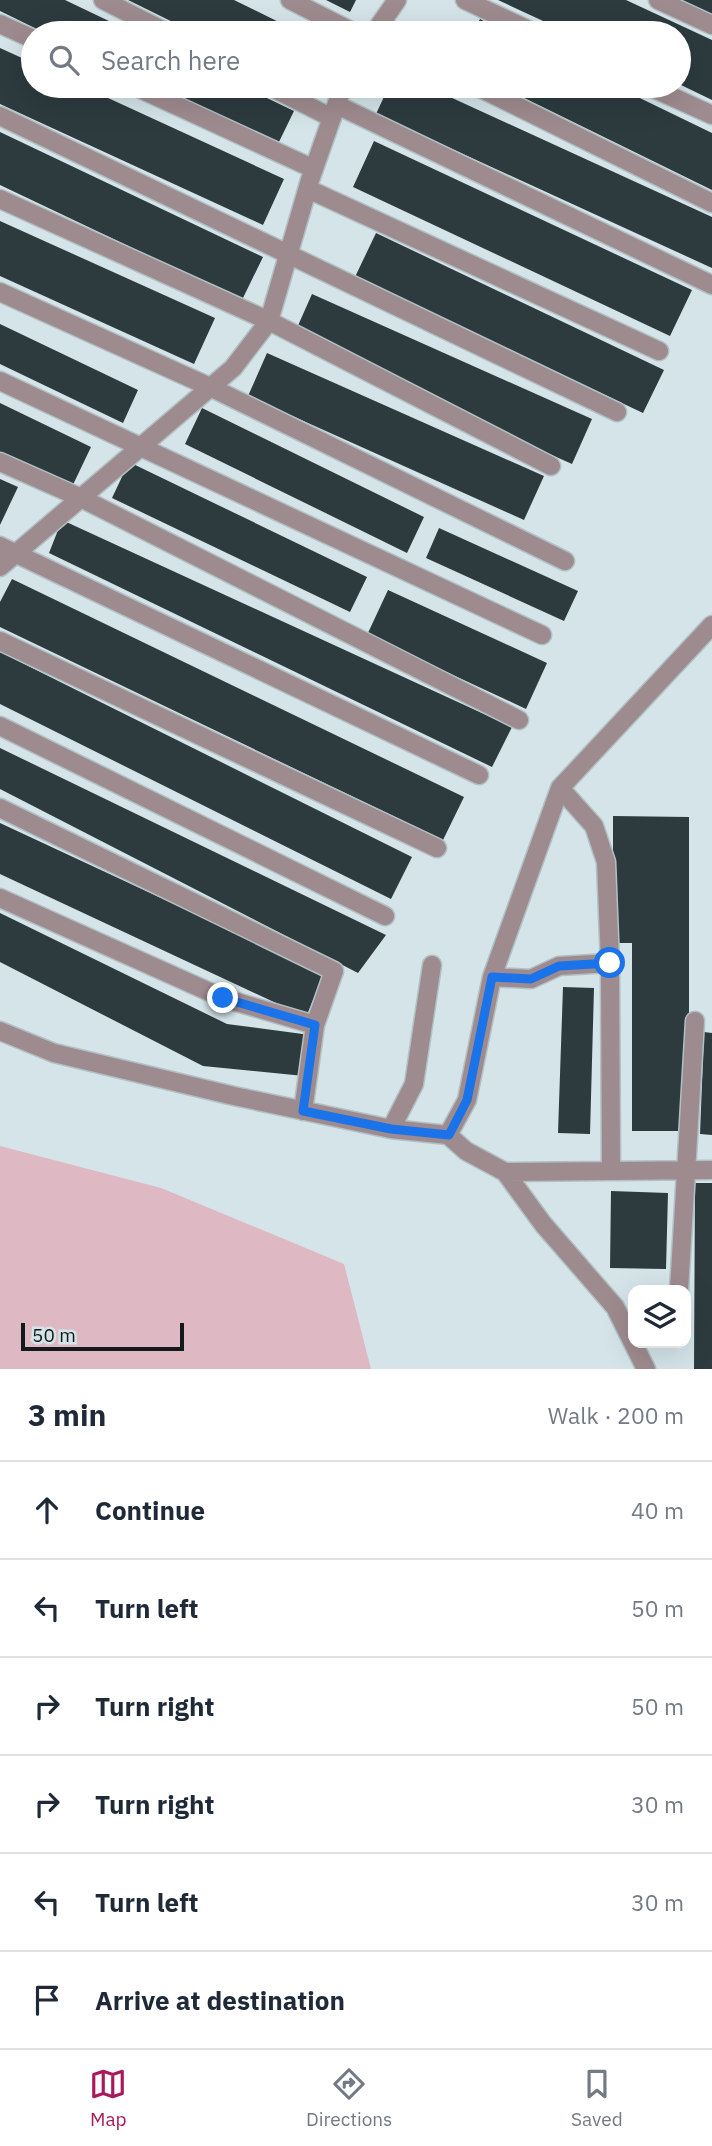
<!DOCTYPE html>
<meta charset="utf-8">
<style>
body{margin:0;font-family:"IBM Plex Sans",sans-serif;background:#f2f2f3;color:#1f2937}
.controls{position:absolute;right:21px;bottom:21px;display:grid;overflow:hidden;border-radius:14px;box-shadow:0 7px 28px #0002}
.controls button{width:63px;height:63px;display:grid;place-items:center;padding:0;border:0;border-bottom:2px solid #e0e1e3;background:#fff;color:#1f2937;font:35px sans-serif}
.scale{position:absolute;left:21px;bottom:18px;width:163px;box-sizing:border-box;padding-left:7px;border:4px solid #141a1c;border-top:0;font-size:19px;line-height:24px;white-space:nowrap;color:#141a1c;-webkit-text-stroke:5px #d4e4e8;paint-order:stroke}
.stop{position:absolute;width:21px;height:21px;margin:-16px;border:5px solid #1a73e8;border-radius:50%;background:#fff}
.stop.end{background:#1a73e8;border-color:#fff;box-shadow:0 2px 7px #0008}
.list{margin:0;padding:0;list-style:none}
h2{display:flex;justify-content:space-between;align-items:center;height:91px;margin:0;padding:0 28px;font-size:30px}
h2 small{font-size:23px;font-weight:400;color:#747a83}
.list li{display:grid;grid-template-columns:46px 1fr auto;gap:21px;align-items:center;box-sizing:border-box;height:98px;padding:0 28px;border-top:2px solid #e0e1e3}
.list b{display:block;font-size:26px;white-space:nowrap}
.list em{font-size:23px;font-style:normal;color:#747a83}
.icon{flex:none;width:38px;height:38px;fill:none;stroke:currentColor;stroke-width:2;stroke-linecap:round;stroke-linejoin:round}
.map{position:relative;flex:none;width:712px;height:1369px;overflow:hidden}
.search{position:absolute;background:#fff;box-shadow:0 7px 28px #0002;left:21px;right:21px;top:21px;height:77px;display:flex;align-items:center;gap:18px;box-sizing:border-box;padding:0 24px;border-radius:38px;color:#747a83;font-size:26px}
.sheet{height:679px;background:#fff}
nav{display:flex;justify-content:space-around;align-items:center;box-sizing:border-box;height:98px;border-top:2px solid #e0e1e3;background:#fff;font-size:19px;color:#747a83}
nav a{display:grid;justify-items:center;gap:4px}
nav .on{color:#a81a5b}
.map>svg:first-child{display:block}
.green{fill:#deb8c2}
.building{fill:#2d3b3e}
.lines{fill:none;stroke-linecap:round;stroke-linejoin:round}
.minor-casing{stroke:#b1c0c3;stroke-width:21}
.minor{stroke:#9e8b90;stroke-width:18}
.route{stroke:#1a73e8;stroke-width:9}
</style>
<div class="map">
<svg width="712" height="1369" viewBox="0 0 712 1369">
<rect width="100%" height="100%" fill="#d4e4e8"/>
<path class="green" d="M0 1146 161 1188 344 1264 371 1369H0Z"/>
<path class="building" d="M0 0H65L134 33H45L0 11Z
M128 0H234L301 33H195Z
M326 0H356L350 12Z
M498 0H626L712 40V100L679 84V33H569Z
M680 0H712V14Z
M480 19 508 33H473Z
M0 48 33 63V86H82L284 179 263 225 0 104Z
M153 86H242L294 111 277 146Z
M389 86H426L712 217V268L376 114Z
M500 86H615L712 133V190Z
M0 132 263 257 242 300 0 185Z
M374 141 692 290 670 336 353 187Z
M0 221 215 318 194 364 0 276Z
M376 233 664 370 643 413 355 277Z
M312 294 592 419 572 464 292 339Z
M0 324 138 390 123 423 0 364Z
M267 353 544 476 524 520 248 396Z
M0 403 91 447 70 491 0 458Z
M202 408 424 517 407 553 185 444Z
M129 462 367 577 350 612 112 498Z
M0 479 18 487 0 525Z
M62 520 512 727 492 767 49 553Z
M439 528 578 591 564 621 426 558Z
M12 579 464 797 443 840 0 627V602Z
M388 590 547 663 526 709 367 635Z
M0 652 412 857 391 899 0 704Z
M0 748 386 935 358 973 0 789Z
M613 816 689 817V1131H632V943H613Z
M0 823 324 974 306 1017 0 874Z
M0 913 227 1024 310 1035 304 1076 203 1066 0 962Z
M563 987 594 988 590 1134 558 1133Z
M704 1032 712 1033V1135L700 1134Z
M695 1183H712V1369H694Z
M611 1191 668 1193 666 1269 610 1268Z"/>
<g class="lines">
<g class="minor-casing">
<path id="minor" d="M103 0 168 33
M290 0 355 33
M465 0 535 33
M658 0 712 25
M0 24 33 39
M374 33 397 0
M134 86 314 169
M269 86 332 118
M476 86 712 203
M648 86 712 115
M337 105 712 285
M0 116 617 412
M308 189 659 351
M0 199 269 321 551 466
M0 292 210 387 565 561
M0 381 542 635
M0 462 79 497 519 720
M0 546 479 775
M0 567 233 368 269 321 310 180 343 86
M0 641 437 848
M0 726 385 916
M560 788 594 826 606 862 610 963
M0 808 334 971 315 1025 303 1111
M0 898 223 998 315 1025
M492 977 531 979 559 966 610 963 611 1171
M0 1031 54 1053 234 1096 391 1129 448 1135 466 1151 505 1172 543 1224 615 1307 646 1369
M391 1129 414 1084 432 965
M448 1135 467 1100 492 977 560 788 712 625
M505 1172 712 1170
M679 1290 695 1021"/>
</g>
<use href="#minor" class="minor"/>
</g>
<g class="lines">
<path class="route" d="M223 998 315 1025 303 1111 391 1129 449 1135 467 1100 492 977 531 979 559 966 610 963"/>
</g>
</svg>
<div class="controls">
<button><svg class="icon" aria-label="layers" viewBox="0 0 24 24"><path d="M12 4l9 5-9 5-9-5zM3 14l9 5 9-5"/></svg></button>
</div>
<div class="scale">50 m</div>
<div class="stop" style="left:610px;top:963px"></div>
<div class="stop end" style="left:223px;top:998px"></div>
<div class="search"><svg class="icon" aria-label="search" viewBox="0 0 24 24"><circle cx="10" cy="10" r="6"/><path d="M15 15l6 6"/></svg>Search here</div>
</div>
<section class="sheet">
<h2>3 min<small>Walk · 200 m</small></h2>
<ul class="list">
<li><svg class="icon" aria-label="ahead" viewBox="0 0 24 24"><path d="M12 20V5M6 11l6-6 6 6"/></svg><div><b>Continue</b></div><em>40 m</em></li>
<li><svg class="icon" aria-label="left" viewBox="0 0 24 24"><path d="M17 20v-9H6M10 6l-5 5 5 5"/></svg><div><b>Turn left</b></div><em>50 m</em></li>
<li><svg class="icon" aria-label="right" viewBox="0 0 24 24"><path d="M7 20v-9h11M14 6l5 5-5 5"/></svg><div><b>Turn right</b></div><em>50 m</em></li>
<li><svg class="icon" aria-label="right" viewBox="0 0 24 24"><path d="M7 20v-9h11M14 6l5 5-5 5"/></svg><div><b>Turn right</b></div><em>30 m</em></li>
<li><svg class="icon" aria-label="left" viewBox="0 0 24 24"><path d="M17 20v-9H6M10 6l-5 5 5 5"/></svg><div><b>Turn left</b></div><em>30 m</em></li>
<li><svg class="icon" aria-label="arrive" viewBox="0 0 24 24"><path d="M6 21V4h12l-3 4 3 4H6"/></svg><div><b>Arrive at destination</b></div></li>
</ul>
</section>
<nav>
<a class="on"><svg class="icon" aria-label="map" viewBox="0 0 24 24"><path d="M3 6l6-2 6 2 6-2v14l-6 2-6-2-6 2zM9 4v14M15 6v14"/></svg>Map</a>
<a><svg class="icon" aria-label="directions" viewBox="0 0 24 24"><path d="M12 3l9 9-9 9-9-9zM9 14v-3h6M13 9l2 2-2 2"/></svg>Directions</a>
<a><svg class="icon" aria-label="saved" viewBox="0 0 24 24"><path d="M7 4h10v16l-5-4-5 4z"/></svg>Saved</a>
</nav>
